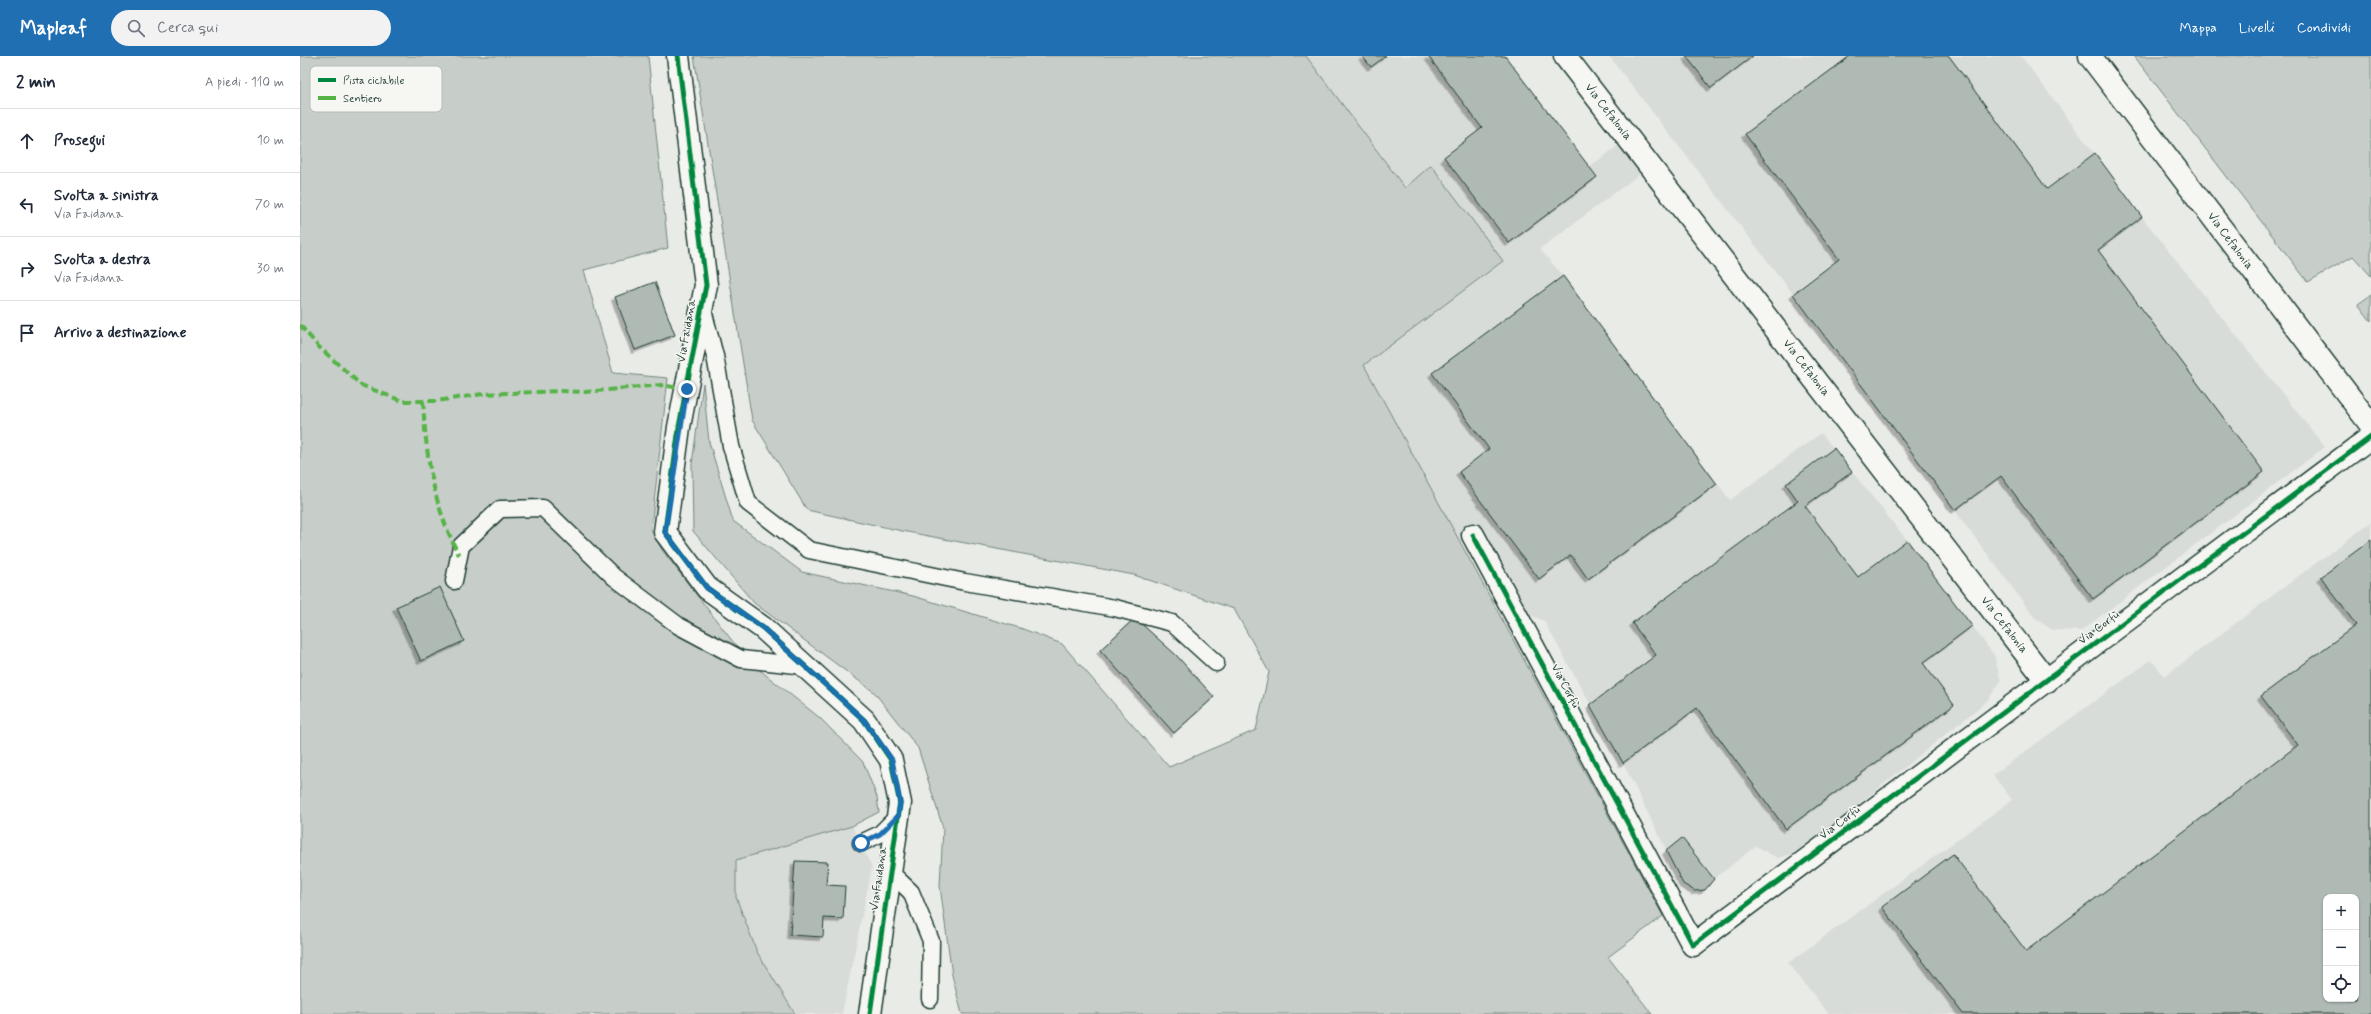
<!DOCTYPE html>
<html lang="it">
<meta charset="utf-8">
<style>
body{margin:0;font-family:Mynerve,sans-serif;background:#f2f2f3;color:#1f2937}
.controls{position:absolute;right:12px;bottom:12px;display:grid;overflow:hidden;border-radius:8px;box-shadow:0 1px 3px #0004}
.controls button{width:36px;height:36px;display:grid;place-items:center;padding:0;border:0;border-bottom:1px solid #e0e1e3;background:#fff;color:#1f2937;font:20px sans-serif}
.stop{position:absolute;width:12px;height:12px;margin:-9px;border:3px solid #1f6fb2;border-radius:50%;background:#fff}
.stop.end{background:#1f6fb2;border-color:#fff;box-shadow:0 1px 4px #0008}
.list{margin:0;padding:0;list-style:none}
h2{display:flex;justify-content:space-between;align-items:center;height:52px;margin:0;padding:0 16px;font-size:17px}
h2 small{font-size:13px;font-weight:400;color:#747a83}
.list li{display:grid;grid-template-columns:26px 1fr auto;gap:12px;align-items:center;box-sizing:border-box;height:64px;padding:0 16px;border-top:1px solid #e0e1e3}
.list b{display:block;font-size:15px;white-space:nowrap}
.list p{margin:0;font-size:13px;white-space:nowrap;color:#747a83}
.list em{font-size:13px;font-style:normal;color:#747a83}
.icon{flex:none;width:22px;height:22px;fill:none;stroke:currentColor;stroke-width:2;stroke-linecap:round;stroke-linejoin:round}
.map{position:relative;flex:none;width:2071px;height:958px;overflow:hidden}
header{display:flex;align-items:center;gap:24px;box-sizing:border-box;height:56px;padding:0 20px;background:#1f6fb2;color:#fff}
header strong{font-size:19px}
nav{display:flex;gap:22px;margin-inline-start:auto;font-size:14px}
.search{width:280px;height:36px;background:#f2f2f3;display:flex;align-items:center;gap:10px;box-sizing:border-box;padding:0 14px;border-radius:22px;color:#747a83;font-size:15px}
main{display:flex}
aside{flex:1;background:#fff}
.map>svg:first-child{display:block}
.built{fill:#d8dcd8;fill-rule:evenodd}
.green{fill:#c7cec9;stroke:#73867e}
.building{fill:#b0bab5;stroke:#1f3d34;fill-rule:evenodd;filter:url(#shadow)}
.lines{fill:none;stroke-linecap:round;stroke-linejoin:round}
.service-casing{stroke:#1f3d34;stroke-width:19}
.minor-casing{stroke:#1f3d34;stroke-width:25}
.service{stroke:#f6f6f2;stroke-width:16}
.minor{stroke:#f6f6f2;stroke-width:22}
.quiet{stroke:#55b346;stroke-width:4;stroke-dasharray:8 4;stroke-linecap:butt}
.cycleway-casing{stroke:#f6f6f2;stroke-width:8}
.cycleway{stroke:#00873e;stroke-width:5}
.route{stroke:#1f6fb2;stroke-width:5}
.labels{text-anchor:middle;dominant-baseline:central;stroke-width:3;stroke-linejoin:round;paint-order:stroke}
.street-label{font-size:12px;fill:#1f3d34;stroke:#f6f6f2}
.key{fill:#f6f6f2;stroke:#b6beb9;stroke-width:1}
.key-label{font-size:11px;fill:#1f3d34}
</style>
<header>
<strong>Mapleaf</strong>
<div class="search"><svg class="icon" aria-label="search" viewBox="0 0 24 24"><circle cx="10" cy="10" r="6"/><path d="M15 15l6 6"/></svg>Cerca qui</div>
<nav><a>Mappa</a><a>Livelli</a><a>Condividi</a></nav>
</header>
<main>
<aside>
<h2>2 min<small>A piedi · 110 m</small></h2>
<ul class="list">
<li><svg class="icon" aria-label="ahead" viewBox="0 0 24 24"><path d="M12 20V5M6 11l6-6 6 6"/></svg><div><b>Prosegui</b></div><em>10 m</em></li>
<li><svg class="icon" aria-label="left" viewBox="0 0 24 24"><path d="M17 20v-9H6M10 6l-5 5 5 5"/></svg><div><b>Svolta a sinistra</b><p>Via Faidana</p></div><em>70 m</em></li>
<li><svg class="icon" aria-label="right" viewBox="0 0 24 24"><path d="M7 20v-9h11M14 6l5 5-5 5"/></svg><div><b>Svolta a destra</b><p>Via Faidana</p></div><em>30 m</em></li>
<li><svg class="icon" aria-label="arrive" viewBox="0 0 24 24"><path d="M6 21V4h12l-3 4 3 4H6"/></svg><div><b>Arrivo a destinazione</b></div></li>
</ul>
</aside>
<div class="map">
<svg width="2071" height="958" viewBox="0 0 2071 958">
<defs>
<filter id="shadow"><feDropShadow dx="-3.5" dy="3.5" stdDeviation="0" flood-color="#0004"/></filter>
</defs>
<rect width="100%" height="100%" fill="#e9ebe7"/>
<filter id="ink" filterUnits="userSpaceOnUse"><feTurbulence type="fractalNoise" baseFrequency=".025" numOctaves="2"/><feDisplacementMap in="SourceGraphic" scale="8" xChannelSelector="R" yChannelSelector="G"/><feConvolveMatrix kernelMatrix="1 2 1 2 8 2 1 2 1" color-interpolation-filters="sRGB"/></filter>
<g filter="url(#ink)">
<path class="built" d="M1006 0H1205L1289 111 1319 89 1340 118 1240 193 1263 220 1430 444 1521 377 1607 484 1694 599 1701 625 1687 645 1498 797 1477 802 1456 790 1414 823 1405 834 1395 835 1383 828 1323 707 1244 565 1228 558 1183 475 1160 486 1064 308 1203 205 1131 110 1106 132Z
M1309 0H1721L1842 161 2025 391 1781 575 1752 574 1735 562 1493 238Z
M2071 466V958H1529L1488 907 1712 744 1693 719 1851 604 1865 620ZM2026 841H2056V943H2026Z
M552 770 572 811 542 958H495L457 896 436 841V804Z"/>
<path class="green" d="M0 0H348L368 192 284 214 313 317 368 322 351 473 362 494 447 604 520 662 563 706 577 741 579 756 552 770 436 804V841L457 896 495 958H0Z
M394 0H1006L1105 132 1131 109 1203 205 1064 309 1363 860 1308 901 1352 958H662L652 919 640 830 643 772 618 692 574 636 454 547 393 475 392 408 403 327 409 386 433 465 502 516 613 540 723 573 762 588 869 711 956 674 969 616 934 553 834 519 602 475 507 454 452 364Z
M1834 0H2071V220L2053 200 2008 226Z
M2071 239V265L2058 248Z"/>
<path class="building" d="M1062 0H1086L1071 11Z
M1128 0H1205L1297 121 1209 187 1144 101 1182 72Z
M1386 0H1453L1411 32Z
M1550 0H1649L1747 133 1795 97 1842 161 1798 194 1964 416 1793 543 1701 420 1655 454 1493 238 1539 203 1445 78Z
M1263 220 1417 428 1288 523 1271 499 1239 523 1159 416 1189 393 1132 317Z
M355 226 375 279 335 294 315 241Z
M1534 392 1552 416 1505 450 1558 521 1607 484 1672 570 1623 607 1654 649 1486 773 1397 652 1323 707 1290 649 1356 599 1332 567 1498 445 1486 428Z
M2071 484V958H1663L1582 851 1653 798 1726 895 1998 689 1961 640 2056 569 2021 521ZM2026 841H2056V943H2026Z
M140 531 164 585 121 605 96 551Z
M835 562 876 599 914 641 874 677 800 594Z
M1382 782 1414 823 1405 834 1395 835 1383 828 1366 795Z
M495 805 528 806 526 829 545 830 543 863 524 862 523 881 490 879Z"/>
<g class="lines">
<g class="service-casing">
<path id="service" d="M403 254 415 300 431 390 448 447 509 494 665 526 815 552 872 567 916 607
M154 525 161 490 200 453 243 452 314 521 379 570 441 603 505 610
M561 787 580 778 598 760
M590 816 611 836 631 885 630 943"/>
</g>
<g class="minor-casing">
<path id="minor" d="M378 0 406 229 379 371 365 476 407 532 463 572 564 664 591 704 600 747 570 958
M1265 0 1747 625
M1790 0 2071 369
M1173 479 1393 889 2071 381"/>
</g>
<use href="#service" class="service"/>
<use href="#minor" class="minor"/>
<path class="quiet" d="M0 269 18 290 61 329 102 345H137L183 338 261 335 285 336 361 329 387 333
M123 345C126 401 133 449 159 499"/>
<g class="cycleway-casing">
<path id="cycleway" d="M378 0 406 229 379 371 365 476 407 532 463 572 564 664 591 704 600 747 570 958
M1173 479 1393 889 2071 381"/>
</g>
<use href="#cycleway" class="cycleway"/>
</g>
</g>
<g class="lines" filter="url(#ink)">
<path class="route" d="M387 333 365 476 407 532 463 572 564 664 592 704 600 747 598 760 580 778 561 787"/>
</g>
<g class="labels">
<g class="street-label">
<text transform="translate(1308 56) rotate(52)">Via Cefalonia</text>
<text transform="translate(1930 185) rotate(53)">Via Cefalonia</text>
<text transform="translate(387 275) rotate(-80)">Via Faidana</text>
<text transform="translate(1506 312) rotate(52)">Via Cefalonia</text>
<text transform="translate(1704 569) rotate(52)">Via Cefalonia</text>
<text transform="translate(1799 572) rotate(-37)">Via Corfù</text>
<text transform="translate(1265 630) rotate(62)">Via Corfù</text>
<text transform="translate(1540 767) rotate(-37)">Via Corfù</text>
<text transform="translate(579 823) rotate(-82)">Via Faidana</text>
</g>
</g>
<rect x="10" y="10" width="132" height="46" rx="6" class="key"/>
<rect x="18" y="22" width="18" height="4" fill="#00873e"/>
<rect x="18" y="40" width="18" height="4" fill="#55b346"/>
<g class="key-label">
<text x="43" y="28">Pista ciclabile</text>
<text x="43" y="46">Sentiero</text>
</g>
</svg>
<div class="controls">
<button>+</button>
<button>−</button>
<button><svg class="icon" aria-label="locate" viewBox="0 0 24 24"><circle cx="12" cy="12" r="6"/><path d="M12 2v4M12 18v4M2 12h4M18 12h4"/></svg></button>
</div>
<div class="stop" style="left:561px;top:787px"></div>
<div class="stop end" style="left:387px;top:333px"></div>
</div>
</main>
